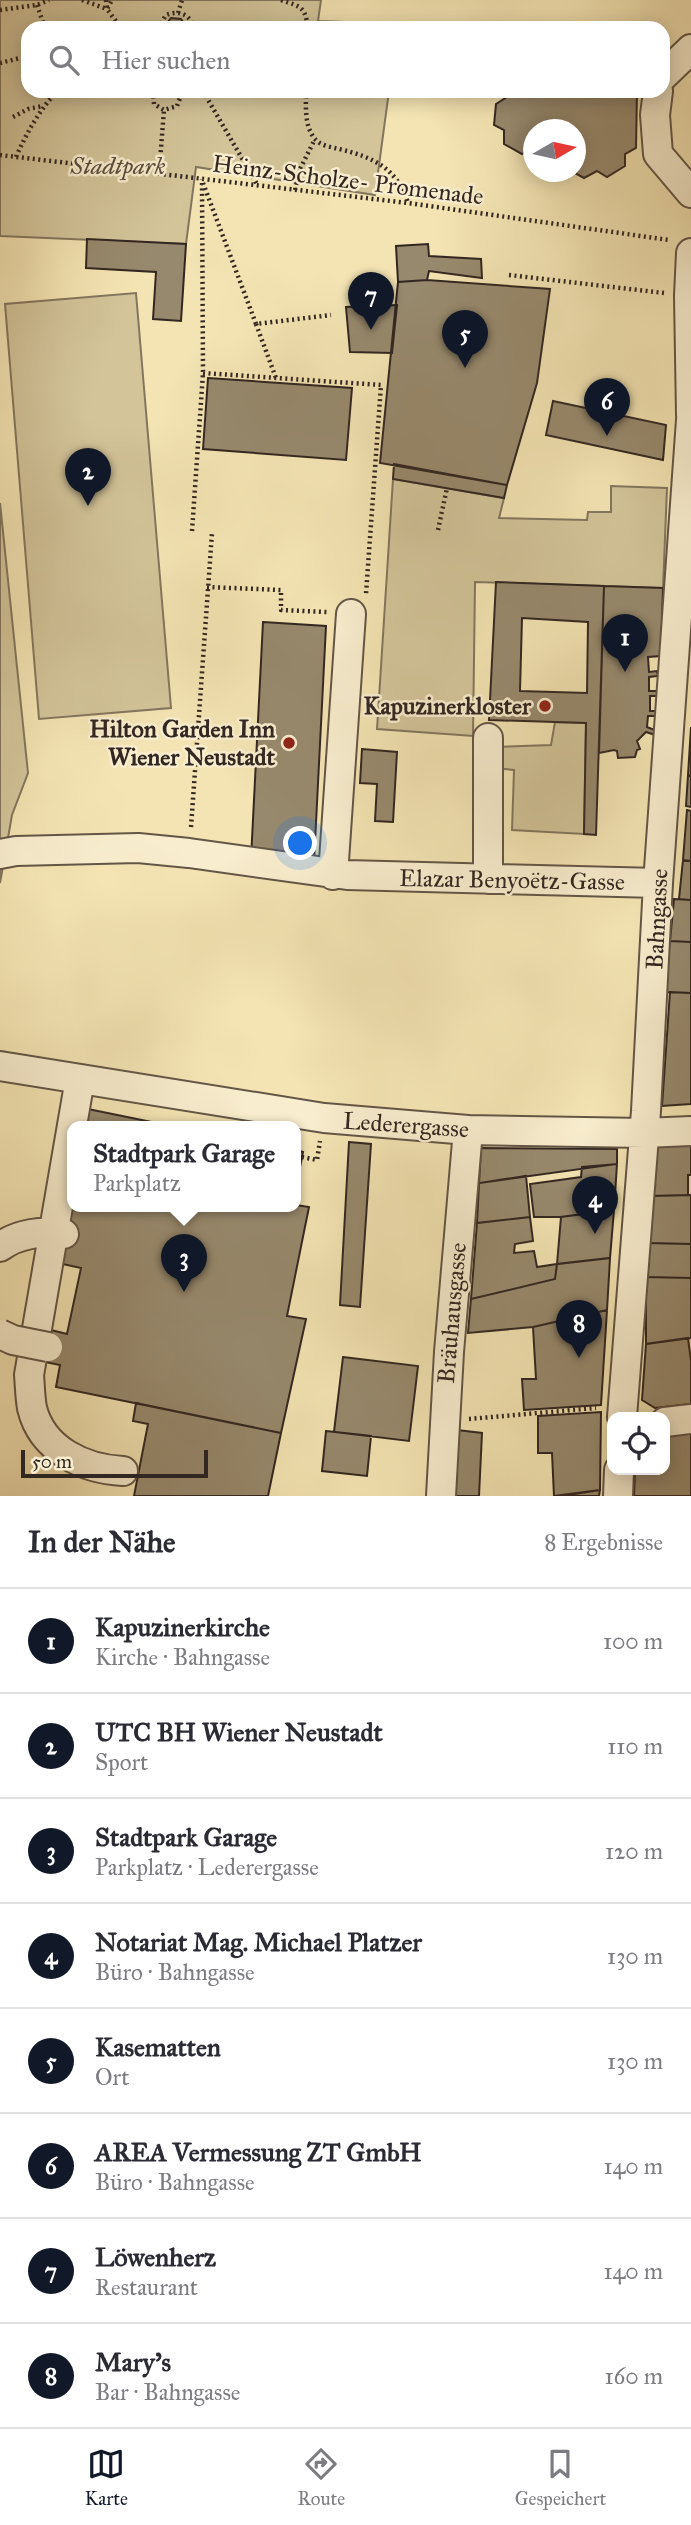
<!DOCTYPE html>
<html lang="de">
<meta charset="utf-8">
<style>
body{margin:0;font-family:"IM FELL Great Primer",serif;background:#f2f2f3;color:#2b2b33}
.controls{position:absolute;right:21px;bottom:21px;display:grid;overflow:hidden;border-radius:14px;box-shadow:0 4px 18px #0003}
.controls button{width:63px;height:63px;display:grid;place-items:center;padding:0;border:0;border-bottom:2px solid #e1e1e2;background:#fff;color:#2b2b33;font:35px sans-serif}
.compass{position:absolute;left:523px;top:119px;width:63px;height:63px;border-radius:50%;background:#fff;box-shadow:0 4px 18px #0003;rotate:81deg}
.scale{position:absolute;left:21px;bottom:18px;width:187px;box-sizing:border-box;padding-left:7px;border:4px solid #332721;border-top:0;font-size:19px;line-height:24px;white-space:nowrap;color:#332721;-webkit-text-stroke:5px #f8edce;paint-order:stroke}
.you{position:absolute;left:301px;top:844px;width:24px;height:24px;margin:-18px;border:5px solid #fff;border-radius:50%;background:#1a73e8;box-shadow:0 0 0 10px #1a73e833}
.badge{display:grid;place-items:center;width:46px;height:46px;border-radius:50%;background:#111827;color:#fff;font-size:23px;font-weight:700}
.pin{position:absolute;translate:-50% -58px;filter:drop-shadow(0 2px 4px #0008)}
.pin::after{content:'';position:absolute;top:37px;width:24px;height:21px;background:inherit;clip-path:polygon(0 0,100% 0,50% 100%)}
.popup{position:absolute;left:67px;top:1121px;width:234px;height:91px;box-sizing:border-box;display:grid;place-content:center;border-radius:14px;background:#fff;filter:drop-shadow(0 2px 5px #0005);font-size:23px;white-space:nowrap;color:#7c7c81}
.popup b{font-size:26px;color:#2b2b33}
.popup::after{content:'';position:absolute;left:50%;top:100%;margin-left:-14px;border:14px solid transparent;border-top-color:#fff}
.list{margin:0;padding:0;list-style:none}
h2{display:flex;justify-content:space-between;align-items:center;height:91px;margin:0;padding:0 28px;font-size:30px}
h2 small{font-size:23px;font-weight:400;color:#7c7c81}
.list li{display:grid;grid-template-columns:46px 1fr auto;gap:21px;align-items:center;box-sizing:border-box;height:105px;padding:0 28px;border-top:2px solid #e1e1e2}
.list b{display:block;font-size:26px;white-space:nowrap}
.list p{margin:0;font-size:23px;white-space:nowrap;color:#7c7c81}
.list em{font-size:23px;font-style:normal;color:#7c7c81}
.icon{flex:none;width:38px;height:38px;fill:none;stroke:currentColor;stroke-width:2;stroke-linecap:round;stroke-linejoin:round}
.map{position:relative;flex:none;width:691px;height:1496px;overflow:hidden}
.search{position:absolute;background:#fff;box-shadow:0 4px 18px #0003;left:21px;right:21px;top:21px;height:77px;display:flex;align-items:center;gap:18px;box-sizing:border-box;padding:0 24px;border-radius:21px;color:#7c7c81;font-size:26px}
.sheet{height:931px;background:#fff}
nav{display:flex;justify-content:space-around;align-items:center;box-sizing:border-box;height:98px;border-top:2px solid #e1e1e2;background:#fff;font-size:19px;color:#7c7c81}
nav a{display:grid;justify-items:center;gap:4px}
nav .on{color:#111827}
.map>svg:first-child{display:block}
.green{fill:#d3c49a;stroke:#83765e;stroke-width:2}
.building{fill:#97896d;stroke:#332721;stroke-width:2;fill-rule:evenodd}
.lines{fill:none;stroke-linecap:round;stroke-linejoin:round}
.minor-casing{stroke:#635646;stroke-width:32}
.path{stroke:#332721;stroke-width:4.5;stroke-dasharray:2 3.5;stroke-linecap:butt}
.minor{stroke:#f8edce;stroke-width:28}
.minor-bridge-casing{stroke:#635646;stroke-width:32;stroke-linecap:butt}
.minor-bridge{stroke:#f8edce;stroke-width:28}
.poi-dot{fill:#8f2418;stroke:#f8edce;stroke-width:2.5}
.labels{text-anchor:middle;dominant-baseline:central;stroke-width:5;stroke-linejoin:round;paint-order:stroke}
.park-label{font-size:24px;font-style:italic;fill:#5b4e3f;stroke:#f8edce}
.street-label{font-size:24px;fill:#332721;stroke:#f8edce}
.poi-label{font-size:24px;font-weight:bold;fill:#332721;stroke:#f8edce;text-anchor:end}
</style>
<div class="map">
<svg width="691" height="1496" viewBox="0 0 691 1496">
<rect width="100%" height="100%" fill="#f4e4b3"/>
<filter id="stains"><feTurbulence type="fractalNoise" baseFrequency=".00286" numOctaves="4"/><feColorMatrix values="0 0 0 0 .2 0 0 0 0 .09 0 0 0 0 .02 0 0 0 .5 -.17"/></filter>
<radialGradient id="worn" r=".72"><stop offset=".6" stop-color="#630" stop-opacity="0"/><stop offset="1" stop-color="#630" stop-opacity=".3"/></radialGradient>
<path class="green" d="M0 0H321L318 21 399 24 398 28H28V91H389L375 195 196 167 186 244 0 236Z
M136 293 171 708 39 719 5 304Z
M393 479 504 498 499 518 587 520 588 512H611V486L667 488 663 588 475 582 473 736 377 729Z
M0 503 28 773 12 815 0 883Z
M555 722 586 723 584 834 512 830 514 770 493 768 495 747 551 745Z"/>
<path class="building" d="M171 18 181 19 187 28H163Z
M507 91H637L636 148 625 154V166L607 177 597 171 584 178 573 172H576V130H534V147L522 154 504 144V130L494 125 496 104 507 97Z
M87 239 186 244 181 321 153 319 156 272 86 268Z
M428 244 429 256 481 259 482 278 429 271 427 280 398 282 396 246Z
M427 280 550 289 537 383 507 485 380 463 398 282Z
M397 305 392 353 350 352 346 307Z
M208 378 352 388 346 460 203 449Z
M553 401 666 425 663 460 546 435Z
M394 464 507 485 504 498 393 479Z
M496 582 604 586 596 835 584 834 586 723 489 720ZM522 618 588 622 587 693 520 691Z
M604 586 663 588 661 656 648 657 649 672 657 671 658 676 649 677V691H660V696H650V711H657L658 716H648L647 727 657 731 655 735 646 732 637 741 640 749 637 750 635 757 618 758 617 751 614 750 599 753Z
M263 622 326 626 314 862 251 859Z
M691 727V776L688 775Z
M362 749 397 752 393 822 375 821 377 784 360 783Z
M688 775 691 776V807L686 806Z
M687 810 691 811V861L683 860Z
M683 860 691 861V900L679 899Z
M674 899 691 900V942L670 941Z
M670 941 691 942V993L664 992Z
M670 992 691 993V1104L662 1106Z
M88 1109 171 1126H85Z
M349 1142 371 1144 360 1307 340 1305Z
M691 1144V1175H688V1195L650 1196 652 1146Z
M481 1148 617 1149V1164L479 1183Z
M296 1150 303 1152 296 1187Z
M617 1164 614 1210 561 1217H534L530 1184 581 1177 582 1167Z
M526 1176 530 1217 477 1223 479 1183Z
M691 1195V1244L647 1243 650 1196Z
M296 1205 309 1207 287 1316 306 1319 281 1433 56 1387 60 1365 45 1362 51 1330 67 1334 81 1268 58 1263 72 1206Z
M614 1210 610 1258 557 1264 561 1217Z
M530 1217 533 1241 515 1244 514 1253 534 1251 537 1267 557 1264 555 1279 471 1299 477 1223Z
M647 1243 691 1244V1278L646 1277Z
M610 1258 607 1310 533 1327 468 1333 471 1299 555 1279 557 1264Z
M646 1277 691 1278V1338L646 1344Z
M607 1310 601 1405 524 1410 522 1379H536L533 1327Z
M688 1338 691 1361V1404L655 1408 642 1400 646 1344Z
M343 1357 418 1366 409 1441 334 1432Z
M136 1403 281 1433 268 1496H134L148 1424 133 1421Z
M601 1412 600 1490 554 1496 552 1453H538V1416Z
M457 1430 482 1433 479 1496H450Z
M326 1431 371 1436 367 1476 322 1471Z
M691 1431V1496H634L635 1470H665V1434Z
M600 1490 599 1496H562Z"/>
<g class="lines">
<g class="minor-casing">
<path id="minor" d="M663 76 691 49
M658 91 655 115 658 154 691 193
M691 253 689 296 691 415
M0 854 16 851 138 848 189 853 347 875 658 883
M333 875 351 614
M488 879V738
M0 1066 324 1118 468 1130 644 1133 691 1131
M80 1079 29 1375C30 1386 30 1397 32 1408 42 1450 84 1469 123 1471
M0 1247C17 1234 43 1230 64 1234
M622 1417 646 1111 658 883 691 420
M665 1422 691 1419
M441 1496 449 1352 468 1130
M618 1496 619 1470"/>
</g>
<path class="path" d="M82 0 107 9 112 0
M106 0 107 9 121 28
M281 0C301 7 305 6 308 28
M37 5 45 28
M0 10 37 5 49 0
M178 13 182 0
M158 28 166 15C179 10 190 14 194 28
M0 63 28 56
M153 91 154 104 164 110 177 106 180 98 179 91
M203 91 258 186
M306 91C306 106 304 126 315 139 321 146 331 147 339 149 373 157 397 168 408 203
M13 117 28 109 43 106
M0 155 408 203 669 240
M16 157C27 132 39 111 57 91
M159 174 164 110
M203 183 256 324 331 315
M295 190 300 169 315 139
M509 275 664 293
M256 324 276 378
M203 373 381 385 366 594
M438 530 447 488
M192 531 203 373 202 179
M207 587 281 590V610L327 612
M191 827 212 533
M302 1157 317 1160 320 1141
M469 1419 596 1408"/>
<use href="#minor" class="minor"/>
<g class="minor-bridge-casing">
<path id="minor-bridge" d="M0 1334 13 1340 48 1347"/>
</g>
<use href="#minor-bridge" class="minor-bridge"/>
</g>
<g class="poi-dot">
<circle cx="545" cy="706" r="7"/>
<circle cx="289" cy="743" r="7"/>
</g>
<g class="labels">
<g class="park-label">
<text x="118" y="166">Stadtpark</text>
</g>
<g class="street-label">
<text transform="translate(348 180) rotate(7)">Heinz-Scholze- Promenade</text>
<text transform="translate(512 880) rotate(1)">Elazar Benyoëtz-Gasse</text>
<text transform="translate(657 919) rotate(-87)">Bahngasse</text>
<text transform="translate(406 1125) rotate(4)">Lederergasse</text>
<text transform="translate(452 1313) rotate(-85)">Bräuhausgasse</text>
</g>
<g class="poi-label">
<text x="531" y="706">Kapuzinerkloster</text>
<text x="275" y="729">Hilton Garden Inn<tspan x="275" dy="28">Wiener Neustadt</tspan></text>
</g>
</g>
<rect width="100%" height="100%" filter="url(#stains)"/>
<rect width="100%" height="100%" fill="url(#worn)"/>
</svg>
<div class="controls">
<button><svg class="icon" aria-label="locate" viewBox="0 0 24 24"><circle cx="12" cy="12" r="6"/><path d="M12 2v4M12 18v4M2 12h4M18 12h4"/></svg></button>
</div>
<svg class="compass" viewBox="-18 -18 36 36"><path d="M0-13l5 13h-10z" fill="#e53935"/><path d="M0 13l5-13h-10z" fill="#7c7c81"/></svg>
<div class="scale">50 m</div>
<div class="you"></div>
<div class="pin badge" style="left:625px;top:672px">1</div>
<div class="pin badge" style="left:88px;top:506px">2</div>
<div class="pin badge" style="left:184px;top:1292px">3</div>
<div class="popup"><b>Stadtpark Garage</b>Parkplatz</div>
<div class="pin badge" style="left:595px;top:1234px">4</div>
<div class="pin badge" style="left:465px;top:368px">5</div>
<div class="pin badge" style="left:607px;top:436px">6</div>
<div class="pin badge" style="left:371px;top:330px">7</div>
<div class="pin badge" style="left:579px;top:1358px">8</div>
<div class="search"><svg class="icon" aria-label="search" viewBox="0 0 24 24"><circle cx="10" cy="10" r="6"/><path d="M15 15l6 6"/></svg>Hier suchen</div>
</div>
<section class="sheet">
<h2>In der Nähe<small>8 Ergebnisse</small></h2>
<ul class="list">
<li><span class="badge">1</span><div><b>Kapuzinerkirche</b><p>Kirche · Bahngasse</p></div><em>100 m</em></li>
<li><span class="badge">2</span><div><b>UTC BH Wiener Neustadt</b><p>Sport</p></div><em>110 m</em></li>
<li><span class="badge">3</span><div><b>Stadtpark Garage</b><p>Parkplatz · Lederergasse</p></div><em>120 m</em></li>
<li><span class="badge">4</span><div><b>Notariat Mag. Michael Platzer</b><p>Büro · Bahngasse</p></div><em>130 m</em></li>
<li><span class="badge">5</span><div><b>Kasematten</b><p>Ort</p></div><em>130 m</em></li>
<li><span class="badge">6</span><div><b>AREA Vermessung ZT GmbH</b><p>Büro · Bahngasse</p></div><em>140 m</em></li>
<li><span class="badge">7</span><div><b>Löwenherz</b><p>Restaurant</p></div><em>140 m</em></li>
<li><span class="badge">8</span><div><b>Mary's</b><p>Bar · Bahngasse</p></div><em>160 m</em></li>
</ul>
</section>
<nav>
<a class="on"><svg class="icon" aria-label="map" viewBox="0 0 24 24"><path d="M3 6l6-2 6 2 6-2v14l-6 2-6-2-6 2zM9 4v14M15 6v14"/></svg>Karte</a>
<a><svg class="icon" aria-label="directions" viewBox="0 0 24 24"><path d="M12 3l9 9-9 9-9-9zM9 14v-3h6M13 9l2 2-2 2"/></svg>Route</a>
<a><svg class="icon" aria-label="saved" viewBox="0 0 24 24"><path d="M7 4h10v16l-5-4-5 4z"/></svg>Gespeichert</a>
</nav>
